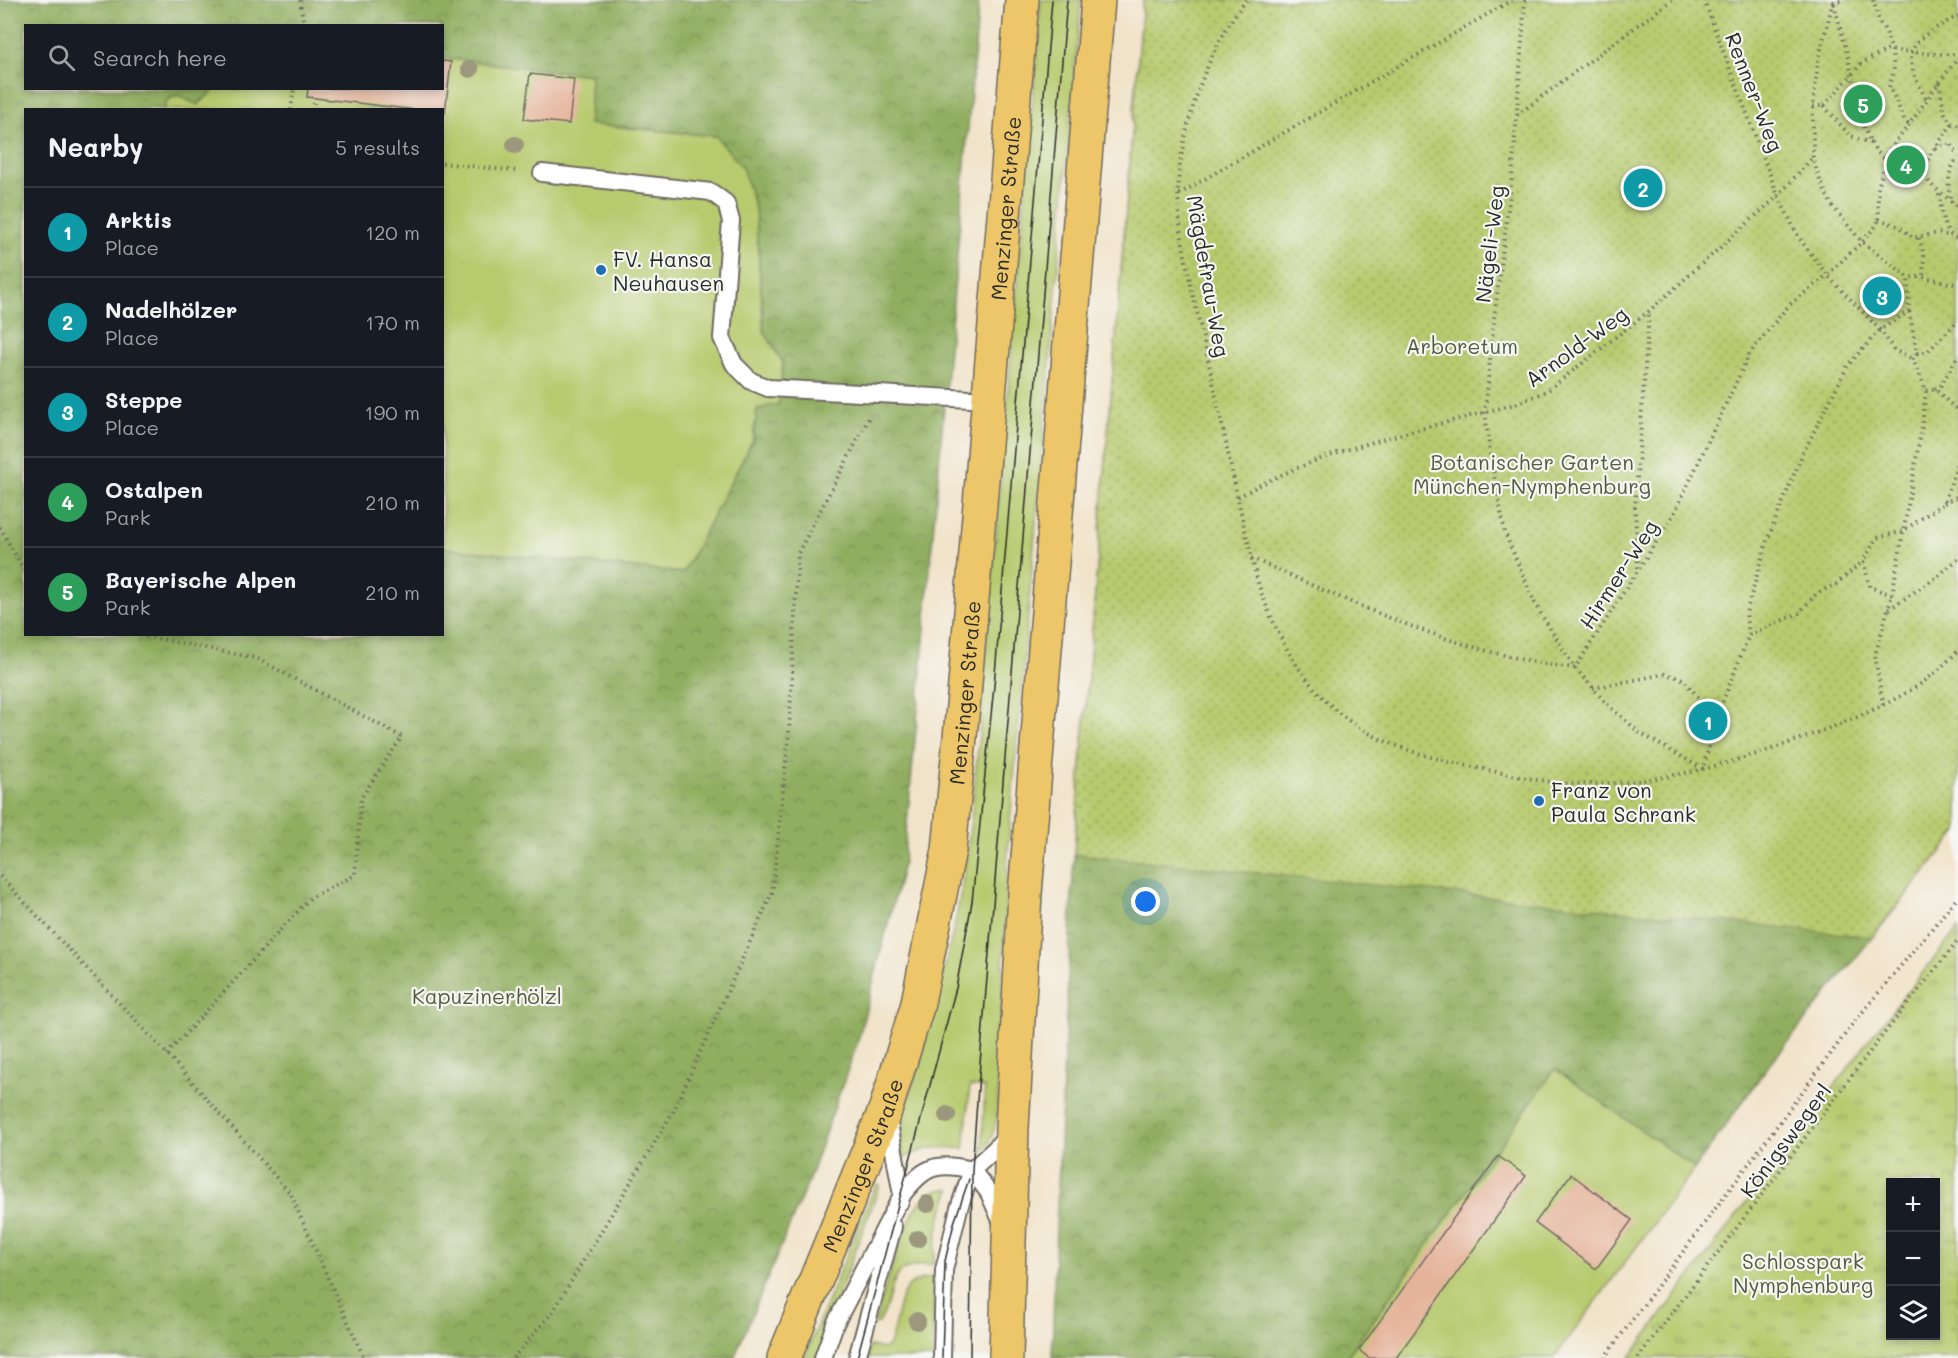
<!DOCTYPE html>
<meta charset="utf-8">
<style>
body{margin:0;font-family:Mali,sans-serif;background:#242831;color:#f1f3f6}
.controls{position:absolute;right:18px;bottom:18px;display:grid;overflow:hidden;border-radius:0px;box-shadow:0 3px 9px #0003}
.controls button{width:54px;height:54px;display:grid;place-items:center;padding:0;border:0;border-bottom:2px solid #363941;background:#171b24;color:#f1f3f6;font:30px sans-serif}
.you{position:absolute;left:1146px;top:902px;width:21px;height:21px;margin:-15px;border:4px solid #fff;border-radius:50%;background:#1a73e8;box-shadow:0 0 0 9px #1a73e833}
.badge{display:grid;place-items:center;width:39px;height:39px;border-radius:50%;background:#1f6fb2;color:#fff;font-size:20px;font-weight:700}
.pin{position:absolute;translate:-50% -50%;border:3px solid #fff;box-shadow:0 2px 6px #0006}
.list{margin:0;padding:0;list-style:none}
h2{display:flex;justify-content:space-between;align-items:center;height:78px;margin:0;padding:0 24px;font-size:26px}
h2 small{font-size:20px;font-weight:400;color:#9ea1a6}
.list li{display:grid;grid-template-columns:39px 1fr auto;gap:18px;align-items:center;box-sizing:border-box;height:90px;padding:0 24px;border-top:2px solid #363941}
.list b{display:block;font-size:22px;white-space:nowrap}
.list p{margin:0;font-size:20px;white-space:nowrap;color:#9ea1a6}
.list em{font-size:20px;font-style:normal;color:#9ea1a6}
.icon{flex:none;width:33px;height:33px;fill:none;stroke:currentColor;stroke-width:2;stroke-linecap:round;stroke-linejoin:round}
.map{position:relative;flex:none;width:1958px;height:1358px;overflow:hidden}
.search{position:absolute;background:#171b24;box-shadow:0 3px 9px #0003;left:24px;top:24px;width:420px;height:66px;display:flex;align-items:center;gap:15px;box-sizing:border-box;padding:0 21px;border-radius:0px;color:#9ea1a6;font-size:22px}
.panel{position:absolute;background:#171b24;box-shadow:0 3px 9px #0003;left:24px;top:108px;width:420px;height:528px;border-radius:0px}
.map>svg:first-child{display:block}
.grass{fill:#b7ca6e;stroke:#717a4c;stroke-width:1.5}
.forest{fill:url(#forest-crowns);stroke:#5e6c46;stroke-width:1.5;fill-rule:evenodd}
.park{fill:url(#park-tufts);stroke:#717a4c;stroke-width:1.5;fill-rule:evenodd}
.garden{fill:url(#garden-dots);stroke:#717a4c;stroke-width:1.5}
.building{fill:#e5b39a}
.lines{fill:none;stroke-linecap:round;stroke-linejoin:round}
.service-casing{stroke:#706b62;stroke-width:20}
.primary-casing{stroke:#706b62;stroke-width:36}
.path{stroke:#706b62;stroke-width:4;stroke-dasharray:1.5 4.5;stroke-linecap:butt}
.service{stroke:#fff;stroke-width:16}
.primary{stroke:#ecc669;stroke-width:33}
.tram{stroke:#2b2b2b;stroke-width:1.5}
.tree{fill:#9b987d}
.poi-dot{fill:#1f6fb2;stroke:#f6f6f2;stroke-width:2}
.labels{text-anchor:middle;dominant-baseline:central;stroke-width:4.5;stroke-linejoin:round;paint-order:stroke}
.street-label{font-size:21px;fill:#2b2b2b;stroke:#f6f6f2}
.poi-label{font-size:21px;fill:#2b2b2b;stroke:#f6f6f2;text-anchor:start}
.park-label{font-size:21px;fill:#555b3f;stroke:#f6f6f2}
</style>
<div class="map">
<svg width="1958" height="1358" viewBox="0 0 1958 1358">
<defs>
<pattern id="forest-crowns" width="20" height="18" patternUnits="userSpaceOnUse" patternTransform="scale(1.5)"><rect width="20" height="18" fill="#91ae61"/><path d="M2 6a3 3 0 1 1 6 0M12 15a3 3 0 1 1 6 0" fill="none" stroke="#778e50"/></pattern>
<pattern id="park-tufts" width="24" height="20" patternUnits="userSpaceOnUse" patternTransform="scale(1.5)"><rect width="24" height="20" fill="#b7ca6e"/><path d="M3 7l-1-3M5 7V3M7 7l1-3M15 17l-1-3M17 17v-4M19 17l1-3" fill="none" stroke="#95a45b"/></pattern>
<pattern id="garden-dots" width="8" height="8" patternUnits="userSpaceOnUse" patternTransform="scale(1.5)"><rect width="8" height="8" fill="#b7ca6e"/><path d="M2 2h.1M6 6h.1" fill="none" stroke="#95a45b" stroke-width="1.8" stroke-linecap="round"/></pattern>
</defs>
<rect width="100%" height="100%" fill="#f6f6f2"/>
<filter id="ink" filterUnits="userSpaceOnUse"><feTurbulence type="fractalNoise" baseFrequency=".0167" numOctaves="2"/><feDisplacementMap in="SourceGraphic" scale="12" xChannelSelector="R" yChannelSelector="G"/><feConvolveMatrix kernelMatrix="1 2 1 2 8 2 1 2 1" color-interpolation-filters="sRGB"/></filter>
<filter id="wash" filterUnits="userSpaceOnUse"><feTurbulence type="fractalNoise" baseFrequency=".008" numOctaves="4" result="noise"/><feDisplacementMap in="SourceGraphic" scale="24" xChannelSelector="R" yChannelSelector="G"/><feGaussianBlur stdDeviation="1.35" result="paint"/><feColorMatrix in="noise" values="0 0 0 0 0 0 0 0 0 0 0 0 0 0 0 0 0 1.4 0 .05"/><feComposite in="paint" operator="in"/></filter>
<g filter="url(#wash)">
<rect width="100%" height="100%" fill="#f1e3c9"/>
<path class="grass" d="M1041 0H1081L1008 846 997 1117C995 1129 992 1138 987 1148L982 1150 985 1088 970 1086 964 1149C938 1146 927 1147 903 1158 894 1139 910 1092 916 1073 934 1007 954 941 964 873 969 843 972 812 975 782Z
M443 58 592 75 590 124 716 136 743 167 755 208 764 331 783 362 779 404 757 409 753 440 683 573 443 548 442 110H164L167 100 178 95 198 105 215 89 442 88Z
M1555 1069 1695 1168 1554 1358H1346Z
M876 1184 880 1185 828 1322 818 1358H804Z
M943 1189 951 1190C940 1214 935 1237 934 1264 881 1264 898 1292 879 1323L874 1325C884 1295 904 1214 926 1196 932 1191 937 1190 943 1189Z
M934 1278 933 1358H867L870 1346 883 1349 888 1347C902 1318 891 1278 934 1278Z"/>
<path class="forest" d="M0 0H979L918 709 903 864 858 1041 808 1182 734 1358H0ZM26 26H442L443 58 591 75 589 124 716 136 742 167 755 208 764 331 783 363 779 404 757 409 753 440 683 573 443 548 442 634H26V110L164 109 167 100 178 95 198 105 215 89 26 88Z
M1143 0 1958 831 1766 1069 1695 1168 1555 1069 1346 1358H1052L1056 1226 1074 854Z"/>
<path class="park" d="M1958 929V1358H1629L1872 1036ZM1890 1182H1936V1336H1890Z"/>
<path class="garden" d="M1143 0H1958V831L1872 937 1074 854Z"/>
<g id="blocks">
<path class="building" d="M442 61 451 62 445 113H442V110H416L307 97 308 88H442Z
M530 74 574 79 569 124 524 119Z
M1498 1156 1526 1176 1396 1358H1369L1359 1350Z
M1571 1174 1632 1220 1596 1269 1535 1223Z"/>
</g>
</g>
<g filter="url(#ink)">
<use href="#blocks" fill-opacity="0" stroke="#706b62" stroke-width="1.5"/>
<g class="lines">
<g class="service-casing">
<path id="service" d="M542 173 711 192 726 203 731 221 722 338 734 364 751 381 768 388 989 400
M888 1118 902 1195 900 1202
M823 1358 835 1324 902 1195C924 1167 935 1161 972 1170L989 1193 1003 1225
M857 1358 893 1227
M942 1358 944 1270 959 1208 972 1170 995 1149 1009 1132"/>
</g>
<g class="primary-casing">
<g id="primary">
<path id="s1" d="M784 1358 886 1108 917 1007 949 850 964 696 1022 0"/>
<path d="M1006 1358 1012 1128 1025 894 1098 0"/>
</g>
</g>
<path class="path" d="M300 0 304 26
M1247 0C1208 43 1178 137 1178 194 1179 247 1197 308 1208 360 1225 435 1239 512 1259 586 1277 637 1301 683 1344 717 1380 745 1429 758 1474 767 1512 775 1551 785 1590 784 1669 783 1746 760 1819 732 1850 720 1881 708 1909 691 1927 681 1944 665 1958 651
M1525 0 1512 179 1494 318 1485 412 1490 454 1505 533 1536 606 1575 668 1610 707 1640 733 1703 769 1716 719 1749 635 1746 613 1767 541 1802 455 1848 365 1880 330 1909 311 1908 277
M1704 0 1778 196 1799 238 1827 275 1880 330 1894 350 1913 359
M1873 0 1880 23 1886 32 1892 51 1894 70 1889 87 1896 100 1903 118 1909 125
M1833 2 1818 61 1813 106V157L1818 176 1832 206 1862 242 1908 277H1923L1958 285
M1833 2 1842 0
M1834 4C1839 25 1846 46 1850 67 1854 87 1864 149 1884 157
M1939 83C1943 98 1940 120 1958 125
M1926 98C1897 49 1912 40 1958 16
M1813 106H1824L1862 63 1887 50 1932 54H1958
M1824 106 1850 136 1871 143
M291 110 294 88
M313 110 314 103
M1517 115 1672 0
M1952 124 1930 155 1924 172 1930 184 1958 207
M1936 148 1951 143 1954 150 1958 153
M442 163 517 171
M1179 194 1512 0
M1939 194C1942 210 1941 233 1958 239
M1952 203C1947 190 1947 169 1958 158
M1879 219C1879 210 1877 199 1878 190 1879 179 1886 168 1884 157 1910 125 1932 91 1958 58
M1879 219 1900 227 1913 238 1938 233 1951 236
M1919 238 1924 255 1923 277
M1917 353 1928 351 1958 321
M1935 389 1941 385 1958 356
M1926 390 1935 389 1958 411
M1238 497C1326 446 1422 431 1518 403L1547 391 1649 311 1778 196 1813 157
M1944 503 1958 496
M0 527 26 574
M1251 558C1355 604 1461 655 1575 668L1674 514 1750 353 1789 305 1827 275 1862 242 1876 226 1879 219
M1638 568 1635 507 1649 312
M1892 595 1870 587 1863 561 1877 538 1903 531 1944 503 1958 463
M1889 609 1937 577 1958 559
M134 634 256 658 402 737 361 798 355 875 310 898 167 1054
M1749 635 1799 613 1816 594 1836 584 1863 561
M1593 688 1665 674 1683 679 1716 719
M1883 705 1875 655 1892 595 1922 426 1926 390 1913 359 1917 353 1909 311
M0 876 167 1054 290 1193 364 1358
M513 1358 552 1313 673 1112 772 893 789 734 798 553 869 418
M1604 1358 1855 1021 1958 897
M1638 1358 1878 1041 1958 941"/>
<use href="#service" class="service"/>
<use href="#primary" class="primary"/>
<path class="tram" d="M857 1358 956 988 972 902 994 686 1052 0
M942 1358 945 1261 954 1223 969 1179
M970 1358 972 1170 978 1088 1067 0"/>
</g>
<g class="tree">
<circle cx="470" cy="69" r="9"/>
<circle cx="515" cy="145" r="9"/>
<circle cx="947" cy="1115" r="9"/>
<circle cx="927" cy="1204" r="9"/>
<circle cx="918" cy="1239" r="9"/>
<circle cx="917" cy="1321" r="9"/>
</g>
</g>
<g class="poi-dot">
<circle cx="601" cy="270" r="6"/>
<circle cx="1539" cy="801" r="6"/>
</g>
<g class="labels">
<g class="street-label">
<text transform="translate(1755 92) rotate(69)">Renner-Weg</text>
<text stroke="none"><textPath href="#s1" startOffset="1180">Menzinger Straße</textPath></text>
<text transform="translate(1489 244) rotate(-83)">Nägeli-Weg</text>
<text transform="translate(1209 276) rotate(80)">Mägdefrau-Weg</text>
<text transform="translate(1576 346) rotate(-36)">Arnold-Weg</text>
<text transform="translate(1618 574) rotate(-57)">Hirmer-Weg</text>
<text stroke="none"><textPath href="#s1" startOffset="694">Menzinger Straße</textPath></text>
<text transform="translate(1785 1140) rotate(-53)">Königswegerl</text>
<text stroke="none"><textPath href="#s1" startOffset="208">Menzinger Straße</textPath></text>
</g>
<g class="poi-label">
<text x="613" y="258">FV. Hansa<tspan x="613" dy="24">Neuhausen</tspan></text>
<text x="1551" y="789">Franz von<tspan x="1551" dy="24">Paula Schrank</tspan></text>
</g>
<g class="park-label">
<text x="1462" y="345">Arboretum</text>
<text x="1532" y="461">Botanischer Garten<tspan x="1532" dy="24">München-Nymphenburg</tspan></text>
<text x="487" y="995">Kapuzinerhölzl</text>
<text x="1803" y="1260">Schlosspark<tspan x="1803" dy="24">Nymphenburg</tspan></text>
</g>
</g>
</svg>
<div class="controls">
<button>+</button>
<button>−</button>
<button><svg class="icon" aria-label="layers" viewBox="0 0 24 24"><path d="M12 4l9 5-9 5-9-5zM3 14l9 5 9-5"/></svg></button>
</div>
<div class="you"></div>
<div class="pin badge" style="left:1708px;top:721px;background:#0f9aa8">1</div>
<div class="pin badge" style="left:1643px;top:188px;background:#0f9aa8">2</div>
<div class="pin badge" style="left:1882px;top:296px;background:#0f9aa8">3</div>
<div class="pin badge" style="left:1906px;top:165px;background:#2e9e5b">4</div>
<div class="pin badge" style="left:1863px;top:104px;background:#2e9e5b">5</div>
<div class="search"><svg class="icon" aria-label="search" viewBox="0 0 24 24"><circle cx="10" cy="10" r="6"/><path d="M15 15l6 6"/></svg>Search here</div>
<section class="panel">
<h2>Nearby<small>5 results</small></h2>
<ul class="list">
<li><span class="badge" style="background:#0f9aa8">1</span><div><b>Arktis</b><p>Place</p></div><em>120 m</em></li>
<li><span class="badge" style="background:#0f9aa8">2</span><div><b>Nadelhölzer</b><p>Place</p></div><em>170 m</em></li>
<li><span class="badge" style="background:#0f9aa8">3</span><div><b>Steppe</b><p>Place</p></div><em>190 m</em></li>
<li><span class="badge" style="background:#2e9e5b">4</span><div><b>Ostalpen</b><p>Park</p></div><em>210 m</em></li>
<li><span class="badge" style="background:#2e9e5b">5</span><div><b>Bayerische Alpen</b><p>Park</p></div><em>210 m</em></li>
</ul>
</section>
</div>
